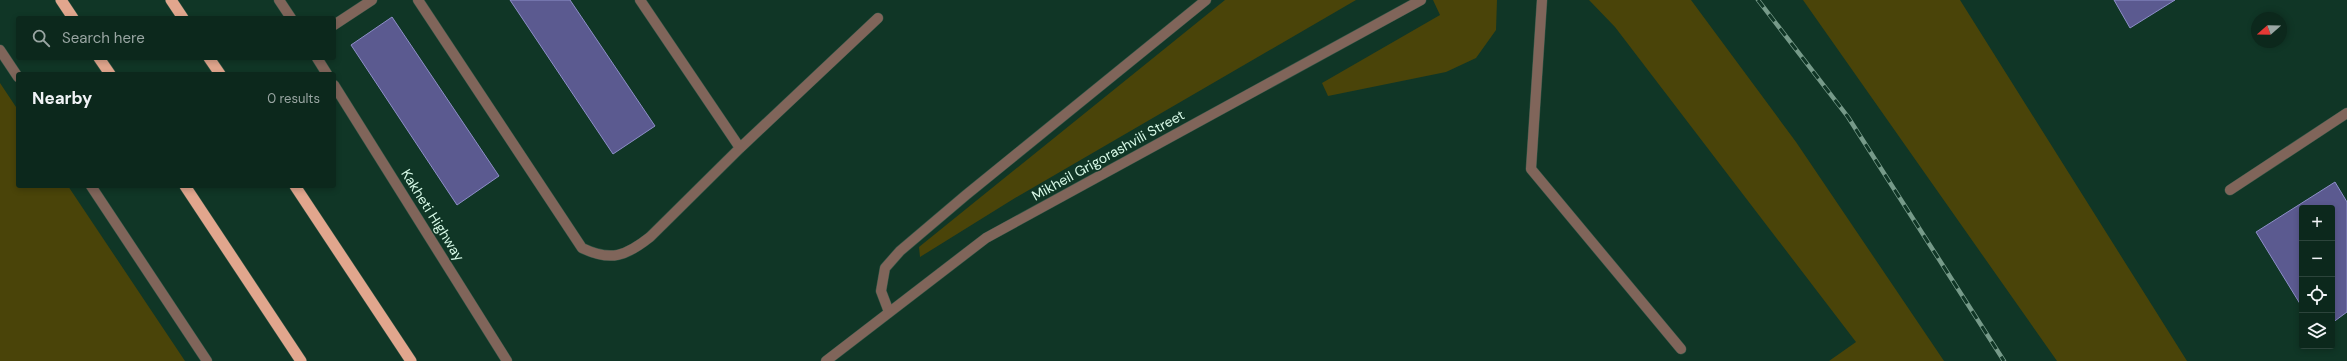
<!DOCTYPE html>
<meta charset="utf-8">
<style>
body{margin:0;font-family:"DM Sans",sans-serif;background:#153025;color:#f1f3f6}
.controls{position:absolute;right:12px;bottom:12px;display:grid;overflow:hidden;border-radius:4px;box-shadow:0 2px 6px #0003}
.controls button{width:36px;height:36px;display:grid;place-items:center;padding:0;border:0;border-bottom:1px solid #2c443b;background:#0c281c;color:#f1f3f6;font:20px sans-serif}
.compass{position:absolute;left:2251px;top:12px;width:36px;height:36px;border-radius:50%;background:#0c281c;box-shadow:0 2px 6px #0003;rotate:250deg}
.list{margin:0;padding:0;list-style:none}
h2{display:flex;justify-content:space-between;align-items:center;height:52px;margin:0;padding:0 16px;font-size:17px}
h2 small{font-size:13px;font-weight:400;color:#9aa6a3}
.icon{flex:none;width:22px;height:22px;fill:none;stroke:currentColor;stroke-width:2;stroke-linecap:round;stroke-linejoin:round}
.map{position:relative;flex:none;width:2347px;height:361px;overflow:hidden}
.search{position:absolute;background:#0c281c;box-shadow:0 2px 6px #0003;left:16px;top:16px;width:320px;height:44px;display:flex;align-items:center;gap:10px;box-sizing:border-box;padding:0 14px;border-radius:4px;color:#9aa6a3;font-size:15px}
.panel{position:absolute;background:#0c281c;box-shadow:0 2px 6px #0003;left:16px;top:72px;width:320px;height:116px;border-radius:4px}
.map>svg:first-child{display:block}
.green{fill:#4a4409}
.building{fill:#5b5a90;stroke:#8e8fc9}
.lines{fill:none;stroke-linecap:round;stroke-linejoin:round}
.service-casing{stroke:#305545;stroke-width:11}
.minor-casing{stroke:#305545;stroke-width:11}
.tertiary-casing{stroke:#305545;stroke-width:11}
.trunk-casing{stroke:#305545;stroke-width:12}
.service{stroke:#80655a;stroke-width:10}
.minor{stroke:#80655a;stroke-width:10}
.tertiary{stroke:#80655a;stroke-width:10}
.trunk{stroke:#e1a68d;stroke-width:11}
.rail-casing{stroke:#769a89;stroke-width:4.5}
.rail{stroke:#103626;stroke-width:3;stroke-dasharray:9;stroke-linecap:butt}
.labels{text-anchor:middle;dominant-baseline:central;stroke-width:3;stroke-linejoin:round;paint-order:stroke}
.street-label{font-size:14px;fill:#d8fae8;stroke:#103626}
</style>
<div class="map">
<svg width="2347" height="361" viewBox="0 0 2347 361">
<rect width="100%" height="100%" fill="#103626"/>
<path class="green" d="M1225 0H1356L1015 198 920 257 919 247Z
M1433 0H1497L1496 30 1476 58 1446 72 1328 96 1322 83 1440 15Z
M1589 0H1691L1796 142 1944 361H1829L1856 342 1615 27Z
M1803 0H1960L2187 361H2057Z
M0 83 18 110V186H68L185 361H0Z"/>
<path class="building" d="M510 0H570L655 126 613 154Z
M2114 0H2175L2130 28Z
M392 17 499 176 457 205 351 45Z
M2335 182 2347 202V312L2332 323V208H2302V307L2256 232Z"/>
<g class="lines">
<g class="service-casing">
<path id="service" d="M418 0 582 248C611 262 626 256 650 237L740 148
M640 0 740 148 878 18
M1542 0 1531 169 1681 349
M334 25 372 0
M2230 190 2347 113"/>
</g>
<g class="minor-casing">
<path id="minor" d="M889 312 881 291 885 268 900 251 966 195 1206 0"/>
</g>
<g class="tertiary-casing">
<path id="tertiary" d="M279 0 291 18
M0 50 18 77
M317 58 327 74
M334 85 507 361
M91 186 207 361
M826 361 986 238 1421 0"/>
</g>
<g class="trunk-casing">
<path id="trunk" d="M61 0 73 18
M171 0 183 18
M99 58 110 74
M209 58 220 74
M185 186 301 361
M295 186 411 361"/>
</g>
<use href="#service" class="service"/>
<use href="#minor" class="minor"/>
<use href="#tertiary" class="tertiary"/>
<use href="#trunk" class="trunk"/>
<g class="rail-casing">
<path id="rail" d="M1758 0 1848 117 2004 361"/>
</g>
<use href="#rail" class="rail"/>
</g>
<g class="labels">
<g class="street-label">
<text transform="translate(1108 155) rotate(-29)">Mikheil Grigorashvili Street</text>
<text transform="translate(433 215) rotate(58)">Kakheti Highway</text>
</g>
</g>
</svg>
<div class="controls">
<button>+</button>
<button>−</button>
<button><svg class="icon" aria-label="locate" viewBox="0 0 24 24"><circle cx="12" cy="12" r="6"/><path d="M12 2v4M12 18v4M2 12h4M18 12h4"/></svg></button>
<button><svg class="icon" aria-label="layers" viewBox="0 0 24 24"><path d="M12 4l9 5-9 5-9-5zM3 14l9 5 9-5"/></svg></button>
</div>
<svg class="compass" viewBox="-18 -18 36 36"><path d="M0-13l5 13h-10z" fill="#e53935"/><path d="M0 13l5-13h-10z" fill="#9aa6a3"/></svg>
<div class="search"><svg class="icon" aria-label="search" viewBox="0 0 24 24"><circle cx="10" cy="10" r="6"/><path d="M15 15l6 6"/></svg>Search here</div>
<section class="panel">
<h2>Nearby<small>0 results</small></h2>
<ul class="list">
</ul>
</section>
</div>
